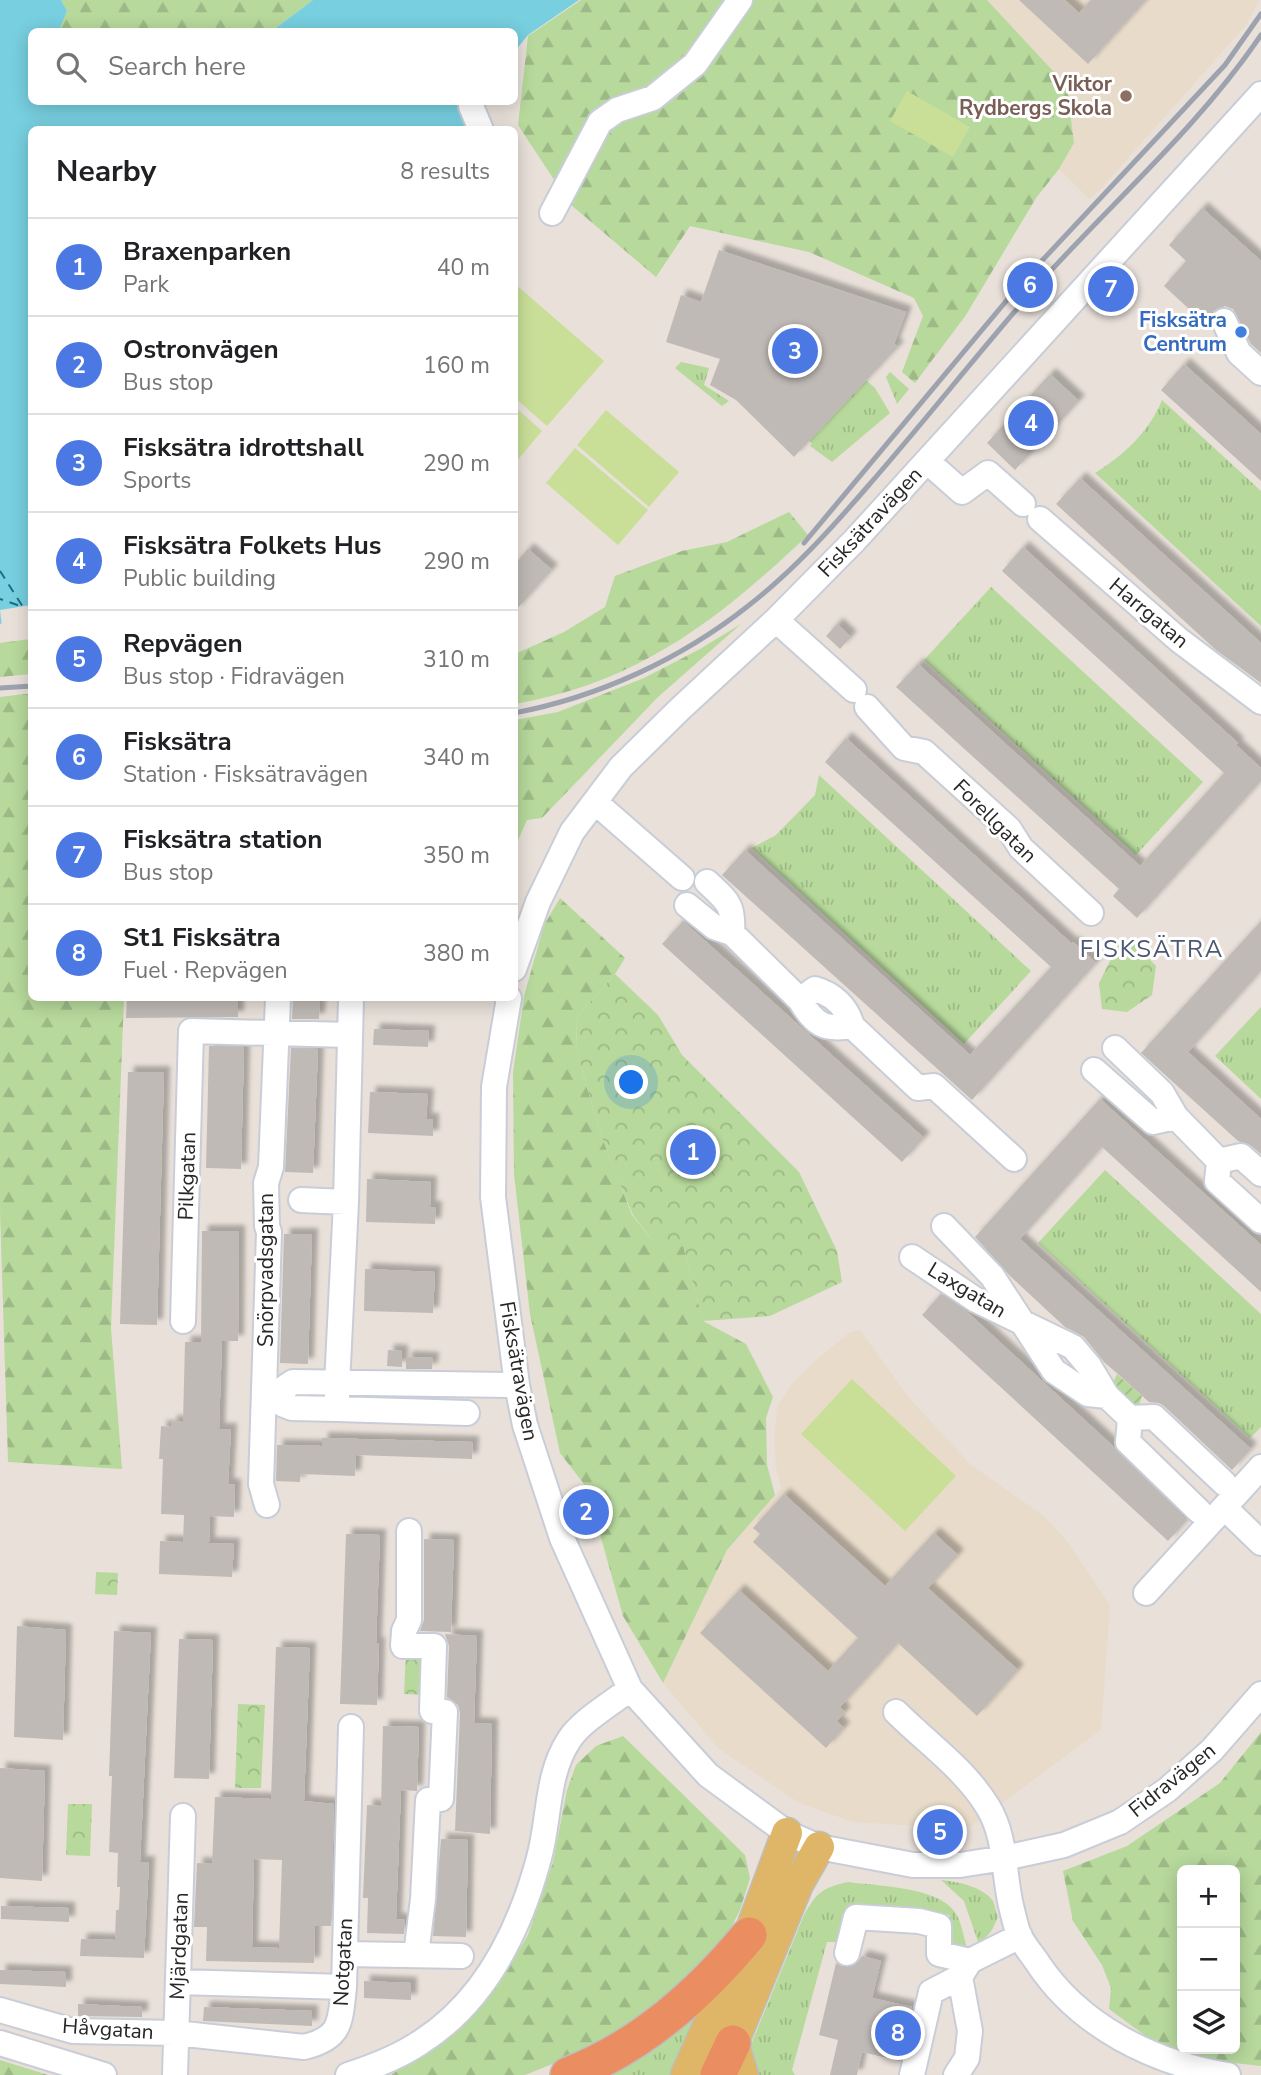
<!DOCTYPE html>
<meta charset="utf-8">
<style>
body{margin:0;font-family:"Nunito Sans",sans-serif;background:#f2f2f2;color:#202124}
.controls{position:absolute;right:21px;bottom:21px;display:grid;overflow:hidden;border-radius:10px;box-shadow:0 4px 18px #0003}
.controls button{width:63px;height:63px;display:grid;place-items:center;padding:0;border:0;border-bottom:2px solid #e0e0e0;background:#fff;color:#202124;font:35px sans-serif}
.you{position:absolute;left:632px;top:1083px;width:24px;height:24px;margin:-18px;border:5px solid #fff;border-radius:50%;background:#1a73e8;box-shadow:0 0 0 10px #1a73e833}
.badge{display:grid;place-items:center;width:46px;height:46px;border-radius:50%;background:#4b78e3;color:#fff;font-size:23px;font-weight:700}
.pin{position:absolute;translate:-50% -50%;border:4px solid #fff;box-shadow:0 2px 7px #0006}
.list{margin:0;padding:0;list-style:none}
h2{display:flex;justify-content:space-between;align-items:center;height:91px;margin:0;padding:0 28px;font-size:30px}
h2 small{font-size:23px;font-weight:400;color:#757577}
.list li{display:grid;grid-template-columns:46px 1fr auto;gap:21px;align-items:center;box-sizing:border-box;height:98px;padding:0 28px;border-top:2px solid #e0e0e0}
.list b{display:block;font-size:26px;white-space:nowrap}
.list p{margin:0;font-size:23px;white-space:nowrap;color:#757577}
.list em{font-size:23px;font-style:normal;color:#757577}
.icon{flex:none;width:38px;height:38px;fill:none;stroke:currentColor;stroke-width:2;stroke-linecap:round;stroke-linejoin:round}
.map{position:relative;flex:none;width:1261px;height:2075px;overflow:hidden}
.search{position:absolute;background:#fff;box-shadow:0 4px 18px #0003;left:28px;top:28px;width:490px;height:77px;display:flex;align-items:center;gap:18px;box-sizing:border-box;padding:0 24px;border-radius:10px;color:#757577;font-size:26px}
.panel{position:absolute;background:#fff;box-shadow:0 4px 18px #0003;left:28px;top:126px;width:490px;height:875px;border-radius:10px}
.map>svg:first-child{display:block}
.education{fill:#e8dbca}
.grass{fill:url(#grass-tufts)}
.forest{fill:url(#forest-firs);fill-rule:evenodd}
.park{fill:url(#park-crowns)}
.garden{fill:url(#garden-furrows)}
.pitch{fill:#c9df98}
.water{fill:#77cfdf}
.pier{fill:#e8e0d9}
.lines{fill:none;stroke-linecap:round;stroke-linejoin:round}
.ferry{stroke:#1c6d85;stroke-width:2;stroke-dasharray:9 7;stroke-linecap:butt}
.building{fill:#c0bab6;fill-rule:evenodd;filter:url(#shadow)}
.minor-casing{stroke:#c8cdd7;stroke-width:28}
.major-casing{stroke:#bebebe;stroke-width:33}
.highway-casing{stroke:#bebebe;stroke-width:38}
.minor{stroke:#fff;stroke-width:24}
.major{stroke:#dfb667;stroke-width:30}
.highway{stroke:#ea8e62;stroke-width:35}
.rail{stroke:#9da2af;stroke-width:5}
.education-dot{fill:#8d6e63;stroke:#fff;stroke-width:2.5}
.shop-dot{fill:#3f7fe0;stroke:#fff;stroke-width:2.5}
.labels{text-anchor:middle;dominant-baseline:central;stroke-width:6;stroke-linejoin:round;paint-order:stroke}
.education-label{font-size:21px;font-weight:bold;fill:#785e54;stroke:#fff;text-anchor:end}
.shop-label{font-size:21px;font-weight:bold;fill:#366cbe;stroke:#fff;text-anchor:end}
.street-label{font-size:21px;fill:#272727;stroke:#fff}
.quarter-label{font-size:24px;letter-spacing:2px;fill:#4d5771;stroke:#fff}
</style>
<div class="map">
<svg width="1261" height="2075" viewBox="0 0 1261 2075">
<defs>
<pattern id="grass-tufts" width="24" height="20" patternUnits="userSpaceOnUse" patternTransform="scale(1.75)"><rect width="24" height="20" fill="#b7d99c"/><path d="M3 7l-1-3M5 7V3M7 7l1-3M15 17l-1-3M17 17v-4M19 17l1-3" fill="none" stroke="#9dba86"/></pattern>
<pattern id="forest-firs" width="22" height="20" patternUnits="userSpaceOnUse" patternTransform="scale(1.75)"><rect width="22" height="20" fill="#b7d99c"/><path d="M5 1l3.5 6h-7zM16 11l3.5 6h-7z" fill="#9dba86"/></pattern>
<pattern id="park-crowns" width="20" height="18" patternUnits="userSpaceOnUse" patternTransform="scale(1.75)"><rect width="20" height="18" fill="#b7d99c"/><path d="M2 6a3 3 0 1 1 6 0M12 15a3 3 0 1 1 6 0" fill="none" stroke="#9dba86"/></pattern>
<pattern id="garden-furrows" width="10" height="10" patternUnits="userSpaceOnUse" patternTransform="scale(1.75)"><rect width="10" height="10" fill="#b7d99c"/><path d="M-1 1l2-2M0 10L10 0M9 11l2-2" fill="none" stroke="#9dba86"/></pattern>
<filter id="shadow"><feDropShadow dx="6" dy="-6" stdDeviation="2" flood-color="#0004"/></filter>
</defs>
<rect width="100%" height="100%" fill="#e8e0d9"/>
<path class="education" d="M987 0H1260L1246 25 1098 192 1089 199 1059 169 1074 143 1067 86Z
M860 1330 910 1399 970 1464 1045 1517 1066 1540 1110 1605 1101 1730 967 1829 853 1822 799 1803 718 1748 663 1683 727 1550 781 1488 776 1467 774 1439 777 1407 791 1385 816 1360 849 1333Z"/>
<path class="grass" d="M681 362 709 368 704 385 729 401 722 406 675 368Z
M890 372 909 389 897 404 886 377Z
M866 380 875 388 890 413 832 462 810 446 812 443 809 441Z
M1162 400 1261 491V626L1095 473C1123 456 1150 431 1162 400Z
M991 587 1203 782 1136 855 924 660Z
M819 775 1031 971 964 1044 752 848 776 835 815 795Z
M1261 1007V1099L1215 1056Z
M1105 1170 1261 1314V1427L1250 1438 1038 1243Z
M941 1880C958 1882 982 1886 993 1901 995 1905 996 1913 998 1917 993 1928 990 1937 978 1942L964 1901Z
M848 1882C877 1886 937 1887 954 1911 962 1921 963 1936 967 1948H952L947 1930 950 1915 912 1907 852 1905 844 1914 837 1942H827L792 2070 795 2075H756L748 2052 804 1915C817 1892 822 1888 848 1882Z
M702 2006 675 2075H596Z"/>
<path class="forest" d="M61 0H313L272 31 61 32 60 28 67 11Z
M581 0H987L1067 86 1074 143 1059 169 1036 198 966 315 915 383 902 372 923 316 914 298 809 252 690 226 656 277 570 204 518 125 528 36Z
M789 512 808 535C718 620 639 682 515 704V654L564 632 605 607 615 576 682 551 727 542Z
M741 624 658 697 542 818 527 820 515 847V720L558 712 644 678 700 649Z
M31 639V674L0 677V643Z
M24 694H32V998H124L111 1328 122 1469 8 1462 0 1210V697Z
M560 898 625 958 615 974 576 1018 577 1052 600 1132 632 1215 652 1240 683 1245 703 1321 746 1344 773 1397 766 1418 767 1465 775 1495 727 1550 663 1683 623 1616 587 1488 560 1453 530 1314 514 1174 513 1073 524 996 544 925Z
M1261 1732V2066L1199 2059 1158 2045 1109 2009 1111 1988 1102 1965 1073 1921 1063 1871 1127 1846 1220 1783ZM1182 1870H1235V2049H1182Z
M623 1736 745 1855 750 1878 740 1910 728 1934 696 1975 607 2042 525 2075H391L463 2024 500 1982 528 1935 553 1862 567 1790 576 1765 596 1746Z
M0 2060 48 2075H0Z"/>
<path class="park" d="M1120 941 1133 942 1156 966 1152 995 1127 1012 1102 1009 1099 983Z
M615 974 658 1015 682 1055 799 1172 837 1251 842 1282 770 1316 703 1321 683 1246 671 1250 652 1240 633 1215 617 1177 600 1132 577 1052 576 1018Z
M96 1572 118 1573 117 1595 95 1594Z
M406 1651 432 1652 431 1695 404 1694Z
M238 1704 265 1705 261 1788H235Z
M68 1804H92L90 1856 66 1855Z"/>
<path class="garden" d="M1117 1374 1142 1396 1138 1409 1112 1385Z"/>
<path class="pitch" d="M907 91 970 127 953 157 890 121Z
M515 284 604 361 547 426 515 398Z
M515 407 542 431 515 463Z
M606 410 679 472 649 507 577 445Z
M575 448 648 510 618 545 546 483Z
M852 1379 956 1476 905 1531 801 1434Z"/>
<path class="water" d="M0 0H61L67 11 60 28 61 31 32 32V102H468L471 129 32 130 31 616 0 624Z
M313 0H579L528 35 515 51 514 32 272 31Z"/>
<path class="pier" d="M31 605 32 620 2 627 0 610Z"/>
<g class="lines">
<path class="ferry" d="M0 571 23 607 0 599"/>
</g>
<path class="building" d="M1019 0H1065L1079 13 1091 0H1146L1088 64Z
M1202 208 1261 261V353L1251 344 1233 309 1225 306 1212 312 1209 320 1212 330 1164 286 1186 261 1169 245Z
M719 250 906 312 894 344 898 347 794 457 736 400 710 385 720 359 666 342 681 295 701 302Z
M1184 364 1261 434V481L1161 390Z
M1050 374 1079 401 1015 470 987 443Z
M1080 478 1261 643V683L1216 650 1056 504Z
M1023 547 1238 743 1236 745 1261 768V781L1137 918 1113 896 1119 889 896 687 918 664 1140 866 1224 773 1002 571Z
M528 549 552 570 514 612V565Z
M837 624 851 637 840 649 826 636Z
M846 738 1072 944 1073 942 1096 963 972 1100 722 875 745 850 970 1055 1051 967 825 762Z
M683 921 924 1138 902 1162 662 944Z
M1261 921V971L1188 1052 1261 1119V1154L1250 1145 1238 1141 1141 1053Z
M127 998H238V1017L126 1018Z
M293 998H320L319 1019H292Z
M374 1029 429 1031 428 1047 373 1045Z
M209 1046 244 1047 241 1169 206 1168Z
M291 1048 318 1049 313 1173 285 1172Z
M128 1072H164L157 1325 120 1324Z
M370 1092 428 1094 426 1119H433V1136L368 1133Z
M1100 1099 1261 1245V1292L1102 1147 1020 1239 1251 1449 1232 1470 1164 1406 1159 1403 1149 1402 1119 1375 1104 1362 1084 1337 1065 1327 1010 1276 975 1237Z
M367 1179 431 1182 430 1207H436L435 1224 366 1222Z
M202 1231H239L238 1341H222L219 1429H231L228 1484 235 1485 234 1517 210 1516 209 1543 234 1544 232 1577 159 1574 160 1541 183 1542 184 1515 161 1514 163 1459H159L161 1426 171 1427V1421L183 1422 185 1342H201Z
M284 1234H312L308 1364 280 1363Z
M365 1269 435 1272 433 1313 364 1311Z
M941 1294 965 1310 1114 1447 1187 1520 1168 1541 922 1315Z
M388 1350 402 1351V1367L387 1366Z
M406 1357 433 1358 432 1369H406Z
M322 1438 473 1442 472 1459 356 1455 355 1476 300 1474V1482L276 1481 277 1445 322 1446Z
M784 1494 885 1586 934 1533 958 1555 928 1588 1018 1670 977 1716 898 1643 840 1707 845 1712 837 1721 844 1728 826 1748 700 1633 739 1590 828 1671 858 1638 753 1542 760 1534 753 1528Z
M346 1534 380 1535 376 1643H379L377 1705 340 1704Z
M424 1539 454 1540 451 1632 420 1631 424 1620Z
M17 1626 66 1630 63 1740 14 1737Z
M114 1631 151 1633 140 1862H149L144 1958 80 1956 81 1939 115 1940 116 1910H119L120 1887H117L118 1853 109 1852 112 1776H109Z
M445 1634 477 1636 474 1723 492 1724 490 1834 455 1831 460 1713 458 1705 447 1697 449 1646Z
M179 1639 213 1640 209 1779 174 1778Z
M276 1647 310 1648 304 1801 334 1804 331 1926H315L314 1963 206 1961 207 1927H194L197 1863 212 1864 215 1797 271 1799ZM254 1859 282 1860 279 1948 252 1947Z
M383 1726 419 1727 417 1791 401 1790 396 1919 405 1920 404 1934 367 1933 368 1898H363L367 1805 381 1806Z
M0 1768 45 1771 42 1881 0 1878Z
M441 1839 468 1840 466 1937 433 1936Z
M1 1906 69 1908V1922L1 1919Z
M862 1956 881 1961 872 1998 912 2007 900 2061 862 2052 857 2075H830L838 2040 819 2035 836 1963 843 1967H850L857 1964Z
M0 1970 66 1972V1987L0 1984Z
M364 1981 411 1983V2000L364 1998Z
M78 2004 142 2007V2017L78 2016Z
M204 2007 312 2011V2026L203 2021Z"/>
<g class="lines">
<g class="minor-casing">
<path id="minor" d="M471 106 481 130
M552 213 600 122 617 110 653 98 695 64 740 0
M1224 321 1239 353 1261 373
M928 462 962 492 988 473 1023 504
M1040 519 1179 640 1261 702
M776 620 854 690
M867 707 904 748 924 752 1009 829 1021 848 1091 913
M595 802 682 878
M687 905 714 927 732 933C734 904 727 901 707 882
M732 933 800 1000
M514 969 538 902 572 832 621 767 680 709 776 620 855 540 1261 94
M815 989C833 994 847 1007 852 1026 824 1031 814 1024 800 1000Z
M351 998 346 1202 337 1385V1409L292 1408 282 1404 284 1388 293 1382 517 1385
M509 998 494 1087 493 1197 517 1385 525 1425 562 1538 630 1689 708 1775 787 1833 819 1847 913 1865H960L1005 1858 1064 1845 1120 1822 1167 1790 1212 1750 1261 1694
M852 1026 918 1088 934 1086 1014 1159
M1115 1048 1162 1093 1176 1117
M1094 1070 1153 1122 1176 1117 1219 1161
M1261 1174 1241 1156 1219 1161 1217 1181 1261 1221
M301 1200 346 1202
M944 1226 992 1276 1054 1371 1088 1394 1107 1396
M912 1257 976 1300 1073 1347 1089 1366 1107 1396 1130 1418
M183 1321 191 1031 349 1035
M337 1409 467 1413
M267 1505 261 1484 269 1232 267 1226 266 1183 271 1167 278 998
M1225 1508 1261 1543
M1199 1511 1128 1442 1130 1418 1154 1417 1224 1483
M409 1531V1620L404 1631 403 1646H434L432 1711 445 1712 441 1799 428 1800 423 1899 416 1955
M1146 1593 1261 1467
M896 1712C927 1743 965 1769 988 1807 1007 1838 1003 1876 1012 1910 1014 1918 1016 1927 1019 1935 1023 1944 1031 1953 1037 1962 1079 2026 1153 2063 1228 2075
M847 1953 856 1917 919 1921 939 1926V1954L970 1961
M345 1954 461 1956
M178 1982 344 1987
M0 2010 73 2031 176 2033 304 2047C342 2038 340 2022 344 1987L351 1727
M0 2043 104 2075
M175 2075 183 1816
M348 2075C373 2067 399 2057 421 2042 485 2001 520 1929 539 1858 550 1818 546 1775 569 1740 581 1721 612 1703 630 1689
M912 2075 931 1992 960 1977 970 1961 1020 1936
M956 2075 967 2058 970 2031 960 1977"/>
</g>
<g class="major-casing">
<path id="major" d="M686 2075 749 1935 787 1833
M743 2075 733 2043 798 1884 819 1847"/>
</g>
<g class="highway-casing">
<path id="highway" d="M568 2075C642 2046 699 1995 749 1935
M718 2075 733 2043"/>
</g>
<use href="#minor" class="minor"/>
<use href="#major" class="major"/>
<use href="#highway" class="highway"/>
<path class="rail" d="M804 543 1022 282 1225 65 1261 14
M0 688 32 686
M514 713C599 697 681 659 748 606 793 571 831 529 868 486 925 421 978 353 1035 288 1110 204 1198 128 1261 35"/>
</g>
<circle class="education-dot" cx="1126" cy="96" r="7"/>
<circle class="shop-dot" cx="1241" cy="332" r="7"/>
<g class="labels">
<g class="education-label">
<text x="1112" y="84">Viktor<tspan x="1112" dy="24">Rydbergs Skola</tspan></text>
</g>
<g class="shop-label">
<text x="1227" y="320">Fisksätra<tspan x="1227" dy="24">Centrum</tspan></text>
</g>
<g class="street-label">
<text transform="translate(870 522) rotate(-47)">Fisksätravägen</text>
<text transform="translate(1149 613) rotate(40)">Harrgatan</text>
<text transform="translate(995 821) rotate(45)">Forellgatan</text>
<text transform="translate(187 1176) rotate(-88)">Pilkgatan</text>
<text transform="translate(266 1270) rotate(-90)">Snörpvadsgatan</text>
<text transform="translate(967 1290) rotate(31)">Laxgatan</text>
<text transform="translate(519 1371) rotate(80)">Fisksätravägen</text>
<text transform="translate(1172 1780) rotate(-39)">Fidravägen</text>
<text transform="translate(179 1946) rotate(-88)">Mjärdgatan</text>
<text transform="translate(343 1962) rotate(-87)">Notgatan</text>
<text transform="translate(108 2029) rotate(4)">Håvgatan</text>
</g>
<g class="quarter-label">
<text x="1152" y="949">FISKSÄTRA</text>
</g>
</g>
</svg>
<div class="controls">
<button>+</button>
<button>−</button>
<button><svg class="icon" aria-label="layers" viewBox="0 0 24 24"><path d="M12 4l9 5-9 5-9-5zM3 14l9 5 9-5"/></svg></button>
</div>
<div class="you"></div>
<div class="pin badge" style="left:693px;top:1152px">1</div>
<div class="pin badge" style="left:586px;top:1512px">2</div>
<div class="pin badge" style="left:795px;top:351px">3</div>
<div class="pin badge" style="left:1031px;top:423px">4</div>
<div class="pin badge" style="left:940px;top:1832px">5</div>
<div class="pin badge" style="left:1030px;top:285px">6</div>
<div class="pin badge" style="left:1111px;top:289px">7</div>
<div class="pin badge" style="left:898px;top:2033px">8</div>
<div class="search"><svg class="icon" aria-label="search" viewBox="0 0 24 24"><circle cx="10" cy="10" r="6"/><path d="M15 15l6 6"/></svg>Search here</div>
<section class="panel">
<h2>Nearby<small>8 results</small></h2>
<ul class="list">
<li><span class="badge">1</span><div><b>Braxenparken</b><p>Park</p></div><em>40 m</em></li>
<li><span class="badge">2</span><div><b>Ostronvägen</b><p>Bus stop</p></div><em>160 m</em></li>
<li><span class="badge">3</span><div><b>Fisksätra idrottshall</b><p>Sports</p></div><em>290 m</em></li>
<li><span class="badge">4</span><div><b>Fisksätra Folkets Hus</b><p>Public building</p></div><em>290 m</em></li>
<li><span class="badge">5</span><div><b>Repvägen</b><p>Bus stop · Fidravägen</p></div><em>310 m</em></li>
<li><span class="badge">6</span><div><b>Fisksätra</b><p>Station · Fisksätravägen</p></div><em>340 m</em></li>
<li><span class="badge">7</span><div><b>Fisksätra station</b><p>Bus stop</p></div><em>350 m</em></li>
<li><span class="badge">8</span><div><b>St1 Fisksätra</b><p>Fuel · Repvägen</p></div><em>380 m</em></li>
</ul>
</section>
</div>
